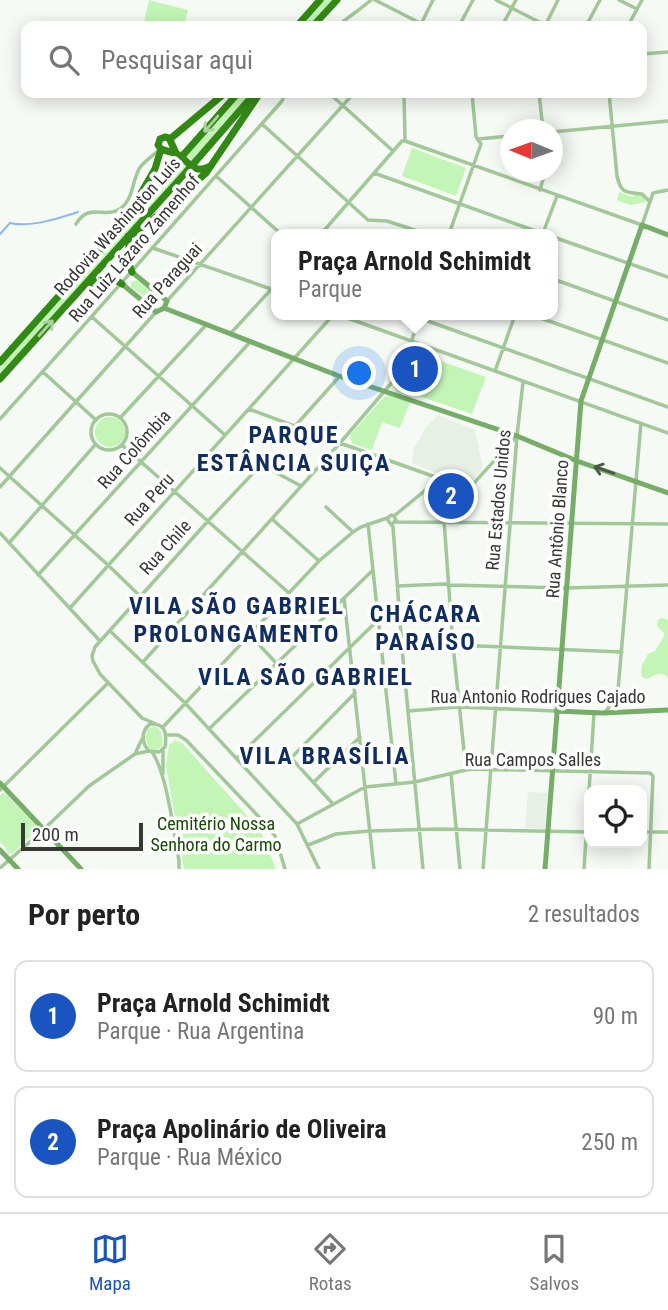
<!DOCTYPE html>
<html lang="pt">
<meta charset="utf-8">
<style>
body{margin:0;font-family:"Roboto Condensed",sans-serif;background:#f6f6f6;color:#222}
.controls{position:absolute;right:21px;bottom:21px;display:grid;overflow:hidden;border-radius:14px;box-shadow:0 4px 18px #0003}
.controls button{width:63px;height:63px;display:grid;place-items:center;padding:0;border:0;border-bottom:2px solid #e0e0e0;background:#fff;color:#222;font:35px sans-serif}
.compass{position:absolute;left:500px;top:119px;width:63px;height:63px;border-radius:50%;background:#fff;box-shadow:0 4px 18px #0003;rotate:271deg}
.scale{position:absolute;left:21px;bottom:18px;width:122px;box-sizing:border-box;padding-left:7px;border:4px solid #373836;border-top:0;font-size:19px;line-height:24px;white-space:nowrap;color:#373836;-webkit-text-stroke:5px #fff;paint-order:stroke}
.you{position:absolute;left:360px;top:374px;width:24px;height:24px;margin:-18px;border:5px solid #fff;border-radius:50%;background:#1a73e8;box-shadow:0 0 0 10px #1a73e833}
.badge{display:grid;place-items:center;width:46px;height:46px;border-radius:50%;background:#1954c0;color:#fff;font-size:23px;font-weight:700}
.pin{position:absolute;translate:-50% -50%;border:4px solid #fff;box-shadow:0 2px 7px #0006}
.popup{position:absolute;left:271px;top:229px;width:287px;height:91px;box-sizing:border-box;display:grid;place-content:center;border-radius:14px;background:#fff;filter:drop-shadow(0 2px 5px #0005);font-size:23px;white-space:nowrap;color:#767676}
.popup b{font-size:26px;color:#222}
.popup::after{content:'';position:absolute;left:50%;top:100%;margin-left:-14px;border:14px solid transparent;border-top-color:#fff}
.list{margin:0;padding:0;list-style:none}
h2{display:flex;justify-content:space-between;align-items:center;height:91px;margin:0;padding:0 28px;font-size:30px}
h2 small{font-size:23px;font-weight:400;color:#767676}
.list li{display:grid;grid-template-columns:46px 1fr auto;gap:21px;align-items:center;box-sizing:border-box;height:112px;margin:0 14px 14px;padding:0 14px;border:2px solid #e0e0e0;border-radius:14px}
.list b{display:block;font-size:26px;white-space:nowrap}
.list p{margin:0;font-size:23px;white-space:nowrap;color:#767676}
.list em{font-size:23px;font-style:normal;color:#767676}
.icon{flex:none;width:38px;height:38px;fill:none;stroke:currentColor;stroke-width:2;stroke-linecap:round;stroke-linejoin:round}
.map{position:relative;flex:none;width:668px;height:869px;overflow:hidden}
.search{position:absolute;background:#fff;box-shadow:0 4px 18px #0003;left:21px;right:21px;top:21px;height:77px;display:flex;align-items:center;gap:18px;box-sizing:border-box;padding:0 24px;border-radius:14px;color:#767676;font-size:26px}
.sheet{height:343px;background:#fff}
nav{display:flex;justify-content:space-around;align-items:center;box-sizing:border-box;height:98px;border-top:2px solid #e0e0e0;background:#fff;font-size:19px;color:#767676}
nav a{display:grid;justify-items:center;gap:4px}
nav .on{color:#1954c0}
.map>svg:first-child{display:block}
.built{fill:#e7f0e5}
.green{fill:#c3f5b6}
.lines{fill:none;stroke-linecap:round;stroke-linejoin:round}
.stream{stroke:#8eb5f9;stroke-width:2}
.street{stroke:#a2c799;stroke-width:3.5}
.secondary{stroke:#76ad68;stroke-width:5}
.highway{stroke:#338915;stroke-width:7}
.highway-bridge{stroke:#338915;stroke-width:7}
.oneway{stroke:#add0a1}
.oneway2{stroke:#4a5b45}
.labels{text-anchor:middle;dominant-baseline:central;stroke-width:7;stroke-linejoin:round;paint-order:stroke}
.street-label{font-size:18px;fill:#373836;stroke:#fff}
.park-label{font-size:18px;fill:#174a05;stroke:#fff}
.district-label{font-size:24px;font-weight:bold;letter-spacing:2px;fill:#102d62;stroke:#fff}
</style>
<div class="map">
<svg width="668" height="869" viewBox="0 0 668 869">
<rect width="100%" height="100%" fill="#f6faf5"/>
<path class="built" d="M438 415 475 430 483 469 470 483 437 473 412 463 414 448 426 427Z
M528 792 548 793 545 829 525 828Z"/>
<path class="green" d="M149 0 188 10 184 26H160L144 22Z
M323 0H333L310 26H300Z
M241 93H251L192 160 186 155Z
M412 148 466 168 456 196 402 176Z
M180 162 186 167 0 377V365Z
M619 192 632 197 637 194 642 195 646 202 630 205 617 200Z
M136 280 160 298V303L155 304 131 287V282Z
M427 350V357L413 395 411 397 396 392 395 385 424 351Z
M432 358 486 377 472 414 419 396Z
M389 395 410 402 400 428 382 422 372 450 353 444 350 438 351 434 383 398Z
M95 432a15 15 0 1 1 30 0a15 15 0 1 1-30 0Z
M445 483 461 489 462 491 445 510 443 484Z
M662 618 668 620V678C662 670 655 675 647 679L642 677 641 673 642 665 648 654 655 651 664 636V633L657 626 658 620Z
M154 726C163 730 163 737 162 746L156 751 149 748 145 737 148 729Z
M175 740 182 743 261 831 276 869H184L166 766 169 745Z
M3 793 6 794 39 828 13 853 8 854 6 848 0 842V795Z"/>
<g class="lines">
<path class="stream" d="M0 234 10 223C29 228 60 218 78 212"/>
<path class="street" d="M375 0 420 23
M496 0 545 25
M619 0 637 9
M630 22 642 0
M338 26C349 16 360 10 371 0
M420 26 433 0
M459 26 473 0
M502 26 516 0
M545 26 558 0
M586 26 600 0
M642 54 668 52
M329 93 393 151
M404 93 405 141
M539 93 543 130
M609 93 617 176C621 194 626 192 642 194L650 202
M262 124 368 220 387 221 427 234
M552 132 668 121
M478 139 510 136
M405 141 642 225 653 193 668 190
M374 173 544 234
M216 176 281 234
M540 190 545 172
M76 224C89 202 104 219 120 209 133 200 132 182 139 169 143 162 153 156 159 150
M543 233 557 196
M321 234 402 141H405
M449 234 481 144 476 137 472 93
M553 237 668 277
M153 248 277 291
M553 279 668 320
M167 301 354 93
M339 315 668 433
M411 315 668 407
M532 315 668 363
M92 317 225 435
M231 333 277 283
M412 340 420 315
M495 371 515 315
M43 372 96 420
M249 409 340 443 469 489
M91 432a18 18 0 1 1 36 0a18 18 0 1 1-36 0Z
M120 418 206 325
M0 419C95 314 188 207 282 101L285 93
M296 425 339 377
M122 445 289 593
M0 468 108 565 140 596
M441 479 453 645 466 770
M0 487 156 312
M326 507 353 532
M394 516 439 479
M443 517 515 438
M272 519 319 561
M395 522 668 524
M368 524 396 784
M392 524 396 520 394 516 391 515 387 519 393 527 402 648 423 869
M0 533 100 641
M9 543 95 445
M38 575 250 342
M397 586 445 584 448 585 567 588 668 585
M344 598 374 869
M70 608 333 315
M110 631 185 703 297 824 319 869
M250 635 277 664
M404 648 453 645 622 652
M143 662 340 443 424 345
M408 711 458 707 556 711
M605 712 614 701 618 690 641 423
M150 724C166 723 167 734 165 747L159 752 149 751C141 742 141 731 150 724Z
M156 724 142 718 100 674 93 661 92 656 95 647 208 521 257 469 264 466 301 486
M163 727 319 561 353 532 361 527 387 518
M209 729 373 570
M166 735H178L186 740 260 818 275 836 285 869
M282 748 333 804
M152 752C167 773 174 834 179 861V869
M135 754 142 739
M237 758 379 619
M291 758 355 693
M163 774V751
M451 774 460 869
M314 782 360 737
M0 790 108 683
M297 824 365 787 415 782 470 769 650 773 653 776 649 869
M642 832H668
M308 845 336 834 369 831 439 829 589 832
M0 868 41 832 89 786 135 754 149 751
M483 869 517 436 523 382
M584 869 594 713"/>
<path class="secondary" d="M122 284 156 312 164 308 167 301 132 272
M164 308 339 376 517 436 577 461 668 493
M556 711 603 713 668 710
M0 783 81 869
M0 850 18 869
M545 869 581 401 642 225 668 235"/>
<path class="highway" d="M297 26 320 0
M313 26 337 0
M170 139 225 93
M184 154 238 93
M177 155 169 138 165 137 160 139 158 145 161 149C166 151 172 152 177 154 191 163 193 175 211 166
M195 162 255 93
M134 205 155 169 161 149
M132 272C125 257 131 249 128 236L140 231 206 173 260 93
M87 286C97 280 112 276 122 284
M0 362 177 163
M0 379 187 171"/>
<path class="highway-bridge" d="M177 163 184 154
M187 171 195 162"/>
</g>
<defs><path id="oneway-shaft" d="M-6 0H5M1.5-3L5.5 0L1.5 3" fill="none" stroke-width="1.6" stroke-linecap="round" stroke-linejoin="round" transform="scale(1.75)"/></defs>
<g class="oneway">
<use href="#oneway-shaft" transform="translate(211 124) rotate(131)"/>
<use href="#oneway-shaft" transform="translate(46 328) rotate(-48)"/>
</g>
<use class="oneway2" href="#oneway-shaft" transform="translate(604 470) rotate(-161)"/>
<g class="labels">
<g class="street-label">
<text transform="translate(117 226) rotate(-48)">Rodovia Washington Luís</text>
<text transform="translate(134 248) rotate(-49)">Rua Luiz Lázaro Zamenhof</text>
<text transform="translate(167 280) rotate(-48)">Rua Paraguai</text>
<text transform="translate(134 449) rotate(-48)">Rua Colômbia</text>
<text transform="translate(149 499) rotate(-48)">Rua Peru</text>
<text transform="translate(498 500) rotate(-85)">Rua Estados Unidos</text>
<text transform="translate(557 529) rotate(-86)">Rua Antônio Blanco</text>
<text transform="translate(165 547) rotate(-48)">Rua Chile</text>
<text x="538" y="696">Rua Antonio Rodrigues Cajado</text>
<text x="533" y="759">Rua Campos Salles</text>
</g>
<g class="park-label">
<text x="216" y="823">Cemitério Nossa<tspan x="216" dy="21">Senhora do Carmo</tspan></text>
</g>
<g class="district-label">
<text x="294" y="435">PARQUE<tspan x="294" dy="28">ESTÂNCIA SUIÇA</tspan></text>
<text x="237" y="606">VILA SÃO GABRIEL<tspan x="237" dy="28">PROLONGAMENTO</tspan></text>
<text x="426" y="614">CHÁCARA<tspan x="426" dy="28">PARAÍSO</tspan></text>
<text x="306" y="677">VILA SÃO GABRIEL</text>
<text x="325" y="756">VILA BRASÍLIA</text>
</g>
</g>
</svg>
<div class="controls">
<button><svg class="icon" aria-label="locate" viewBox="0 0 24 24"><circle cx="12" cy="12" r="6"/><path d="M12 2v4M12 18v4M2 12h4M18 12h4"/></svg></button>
</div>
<svg class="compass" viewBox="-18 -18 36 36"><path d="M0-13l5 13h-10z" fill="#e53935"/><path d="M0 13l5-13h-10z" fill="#767676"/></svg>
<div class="scale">200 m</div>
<div class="you"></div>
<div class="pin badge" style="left:415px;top:369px">1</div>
<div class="popup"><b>Praça Arnold Schimidt</b>Parque</div>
<div class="pin badge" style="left:451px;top:496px">2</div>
<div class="search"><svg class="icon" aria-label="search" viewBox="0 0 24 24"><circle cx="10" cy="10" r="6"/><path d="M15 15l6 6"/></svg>Pesquisar aqui</div>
</div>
<section class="sheet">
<h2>Por perto<small>2 resultados</small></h2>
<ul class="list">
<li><span class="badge">1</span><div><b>Praça Arnold Schimidt</b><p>Parque · Rua Argentina</p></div><em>90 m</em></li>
<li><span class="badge">2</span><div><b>Praça Apolinário de Oliveira</b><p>Parque · Rua México</p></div><em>250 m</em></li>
</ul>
</section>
<nav>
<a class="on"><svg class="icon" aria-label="map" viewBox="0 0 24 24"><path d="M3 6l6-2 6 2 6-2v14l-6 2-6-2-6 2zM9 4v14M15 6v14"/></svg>Mapa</a>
<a><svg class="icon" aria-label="directions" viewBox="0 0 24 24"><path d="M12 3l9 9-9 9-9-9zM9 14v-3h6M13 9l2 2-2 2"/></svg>Rotas</a>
<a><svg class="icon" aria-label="saved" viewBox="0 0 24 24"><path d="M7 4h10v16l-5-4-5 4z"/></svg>Salvos</a>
</nav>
